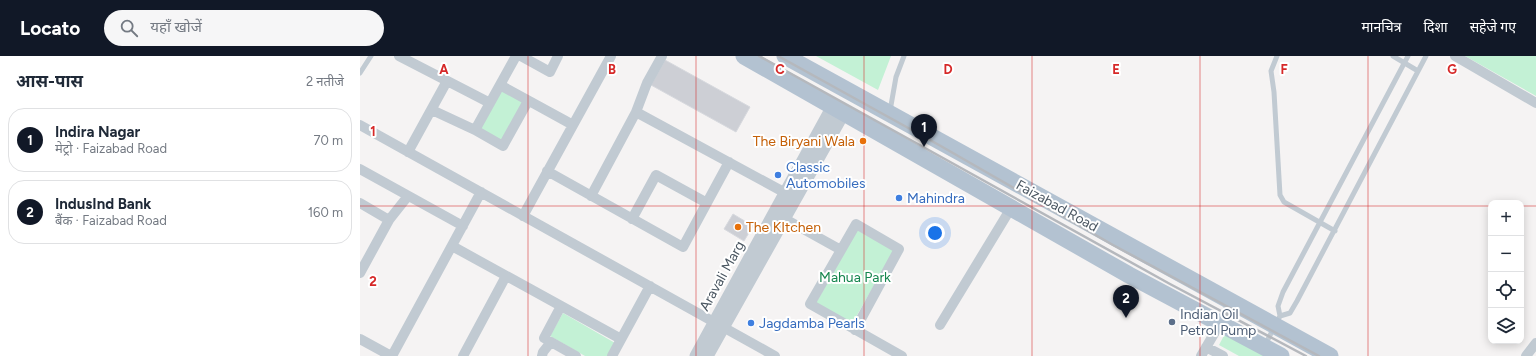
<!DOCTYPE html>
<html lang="hi">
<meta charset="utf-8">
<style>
body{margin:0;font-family:Figtree,"Noto Sans Devanagari",sans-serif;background:#f6f6f7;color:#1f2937}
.controls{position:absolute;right:12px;bottom:12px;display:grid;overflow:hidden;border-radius:8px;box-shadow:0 2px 10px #0003}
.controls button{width:36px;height:36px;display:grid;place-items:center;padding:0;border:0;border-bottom:1px solid #e0e1e3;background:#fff;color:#1f2937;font:20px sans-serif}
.you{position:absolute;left:575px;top:177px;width:14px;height:14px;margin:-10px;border:3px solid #fff;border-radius:50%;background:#1a73e8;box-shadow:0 0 0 6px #1a73e833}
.badge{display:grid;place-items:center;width:26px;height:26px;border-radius:50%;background:#111827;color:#fff;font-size:13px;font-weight:700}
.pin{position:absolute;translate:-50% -33px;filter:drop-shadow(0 1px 2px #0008)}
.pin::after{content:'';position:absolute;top:21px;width:14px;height:12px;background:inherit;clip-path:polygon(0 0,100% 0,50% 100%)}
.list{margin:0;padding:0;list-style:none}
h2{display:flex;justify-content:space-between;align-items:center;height:52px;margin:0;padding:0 16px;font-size:17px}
h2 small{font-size:13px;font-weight:400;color:#747a83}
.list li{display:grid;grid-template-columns:26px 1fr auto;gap:12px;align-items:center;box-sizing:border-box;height:64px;margin:0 8px 8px;padding:0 8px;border:1px solid #e0e1e3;border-radius:16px}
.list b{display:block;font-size:15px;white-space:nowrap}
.list p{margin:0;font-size:13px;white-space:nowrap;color:#747a83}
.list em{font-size:13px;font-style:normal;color:#747a83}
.icon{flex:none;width:22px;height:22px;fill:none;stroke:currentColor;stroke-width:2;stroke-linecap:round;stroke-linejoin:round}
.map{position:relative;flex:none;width:1176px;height:300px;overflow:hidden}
header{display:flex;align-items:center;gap:24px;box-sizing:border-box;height:56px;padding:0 20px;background:#111827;color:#fff}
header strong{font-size:19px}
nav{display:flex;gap:22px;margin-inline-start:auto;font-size:14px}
.search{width:280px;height:36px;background:#f6f6f7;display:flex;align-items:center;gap:10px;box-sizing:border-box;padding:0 14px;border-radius:22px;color:#747a83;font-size:15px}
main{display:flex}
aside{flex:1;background:#fff}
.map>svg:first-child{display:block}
.green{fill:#c3f1d5}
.building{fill:#cdcfd5;stroke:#d7d9de}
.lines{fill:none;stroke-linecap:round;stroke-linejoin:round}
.service{stroke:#c1cad2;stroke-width:5}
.minor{stroke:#c1cad2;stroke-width:10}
.tertiary{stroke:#c1cad2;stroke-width:13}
.primary{stroke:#b3c2d1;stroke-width:17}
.rail{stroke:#b5b8bd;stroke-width:2.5}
.grid{fill:none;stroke:#d62828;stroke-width:1;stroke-opacity:0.55}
.food-dot{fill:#e8710a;stroke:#fff;stroke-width:1.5}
.shop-dot{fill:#3f7fe0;stroke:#fff;stroke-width:1.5}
.service-dot{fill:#5c6f8a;stroke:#fff;stroke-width:1.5}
.labels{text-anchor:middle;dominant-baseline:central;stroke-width:4;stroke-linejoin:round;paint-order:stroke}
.food-label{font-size:14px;fill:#c56008;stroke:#fff;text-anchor:end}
.shop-label{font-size:14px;fill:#366cbe;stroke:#fff;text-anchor:start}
.street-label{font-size:14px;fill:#4a5661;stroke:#fff}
.park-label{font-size:14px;fill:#17864f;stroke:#fff}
.service-label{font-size:14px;fill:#4e5e75;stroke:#fff;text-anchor:start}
.grid-label{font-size:13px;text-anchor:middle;font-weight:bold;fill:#d62828;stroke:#fff;stroke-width:4;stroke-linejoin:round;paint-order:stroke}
</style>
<header>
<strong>Locato</strong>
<div class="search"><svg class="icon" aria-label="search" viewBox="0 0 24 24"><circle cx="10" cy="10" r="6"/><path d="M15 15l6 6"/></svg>यहाँ खोजें</div>
<nav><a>मानचित्र</a><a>दिशा</a><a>सहेजे गए</a></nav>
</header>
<main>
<aside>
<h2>आस-पास<small>2 नतीजे</small></h2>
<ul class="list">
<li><span class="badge">1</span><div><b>Indira Nagar</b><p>मेट्रो · Faizabad Road</p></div><em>70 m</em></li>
<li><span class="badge">2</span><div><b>IndusInd Bank</b><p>बैंक · Faizabad Road</p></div><em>160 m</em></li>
</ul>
</aside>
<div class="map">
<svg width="1176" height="300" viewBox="0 0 1176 300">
<rect width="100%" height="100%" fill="#f5f3f3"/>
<path class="green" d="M456 0H531L518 34Z
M1105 0H1176V40Z
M140 33 164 47 142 86 118 72Z
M497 174 534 194 492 268 456 247Z
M203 257 255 287 248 300H225L190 280Z
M868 272 922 300H879L859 289Z"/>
<path class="building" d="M305 4 390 51 376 76 291 29Z
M373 158 393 170 384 185 364 173Z"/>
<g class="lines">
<path class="service" d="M917 0 911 15 914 36 920 139 924 146 975 175
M1033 0 1058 15
M0 17 11 0
M530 55 536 21 544 0
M920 260 930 257 937 245 1066 0
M905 289 920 260 918 250 923 236 1048 0"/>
<path class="minor" d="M39 0 130 47
M161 0 190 16 198 0
M1095 0 1176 47
M140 29 213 69
M72 54 115 74 143 90 168 45
M276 56 431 140
M0 69 415 300
M115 74 156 0
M48 96 87 25
M0 113 103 170
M187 115 323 191 369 106
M231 140 276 56 287 27 302 0
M0 147 29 164 0 217
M418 159 481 194
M163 160 251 0
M272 163 296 119 347 147
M29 164 48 140
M92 190 261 283
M201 250 184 282 216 300
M580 269 651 152
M495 274 539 193 496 168 450 248 542 300
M0 283 31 300
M846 291 863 300
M32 300 121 136
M103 300 146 220
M182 300 183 296 191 286
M252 300 290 230
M841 300 872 247
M1166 300 1176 287"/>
<path class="tertiary" d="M336 300 473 50
M347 300 484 56"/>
<path class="primary" d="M384 0 769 219 921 300
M425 0 970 300"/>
<path class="rail" d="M399 0 810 228 946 300
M418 0 579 89 753 189 959 300"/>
</g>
<path class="grid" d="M168 0V300M336 0V300M504 0V300M672 0V300M840 0V300M1008 0V300M0 150H1131M1161 150H1176"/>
<g class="food-dot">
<circle cx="503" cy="85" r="4"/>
<circle cx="378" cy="171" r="4"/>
</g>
<g class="shop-dot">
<circle cx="418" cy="119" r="4"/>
<circle cx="539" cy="142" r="4"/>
<circle cx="391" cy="267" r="4"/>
</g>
<circle class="service-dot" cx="812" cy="266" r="4"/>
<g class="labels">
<g class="food-label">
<text x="495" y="85">The Biryani Wala</text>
<text x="386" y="171" text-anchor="start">The KItchen</text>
</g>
<g class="shop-label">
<text x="426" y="111">Classic<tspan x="426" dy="16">Automobiles</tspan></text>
<text x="547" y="142">Mahindra</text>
<text x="399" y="267">Jagdamba Pearls</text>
</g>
<g class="street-label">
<text transform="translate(697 150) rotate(29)">Faizabad Road</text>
<text transform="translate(362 220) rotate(-61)">Aravali Marg</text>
</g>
<g class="park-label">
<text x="495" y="221">Mahua Park</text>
</g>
<g class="service-label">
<text x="820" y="258">Indian Oil<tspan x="820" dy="16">Petrol Pump</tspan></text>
</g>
</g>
<g class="grid-label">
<text x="84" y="18">A</text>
<text x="252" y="18">B</text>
<text x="420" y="18">C</text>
<text x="588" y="18">D</text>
<text x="756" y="18">E</text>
<text x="924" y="18">F</text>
<text x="1092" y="18">G</text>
<text x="13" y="80">1</text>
<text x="13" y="230">2</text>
</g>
</svg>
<div class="controls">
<button>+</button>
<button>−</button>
<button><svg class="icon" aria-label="locate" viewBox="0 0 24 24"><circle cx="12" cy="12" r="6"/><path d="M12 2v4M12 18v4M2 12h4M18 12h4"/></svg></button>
<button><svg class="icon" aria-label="layers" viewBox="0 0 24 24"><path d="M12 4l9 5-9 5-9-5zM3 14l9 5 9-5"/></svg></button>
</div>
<div class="you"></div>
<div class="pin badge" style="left:564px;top:91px">1</div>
<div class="pin badge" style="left:766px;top:262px">2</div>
</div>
</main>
